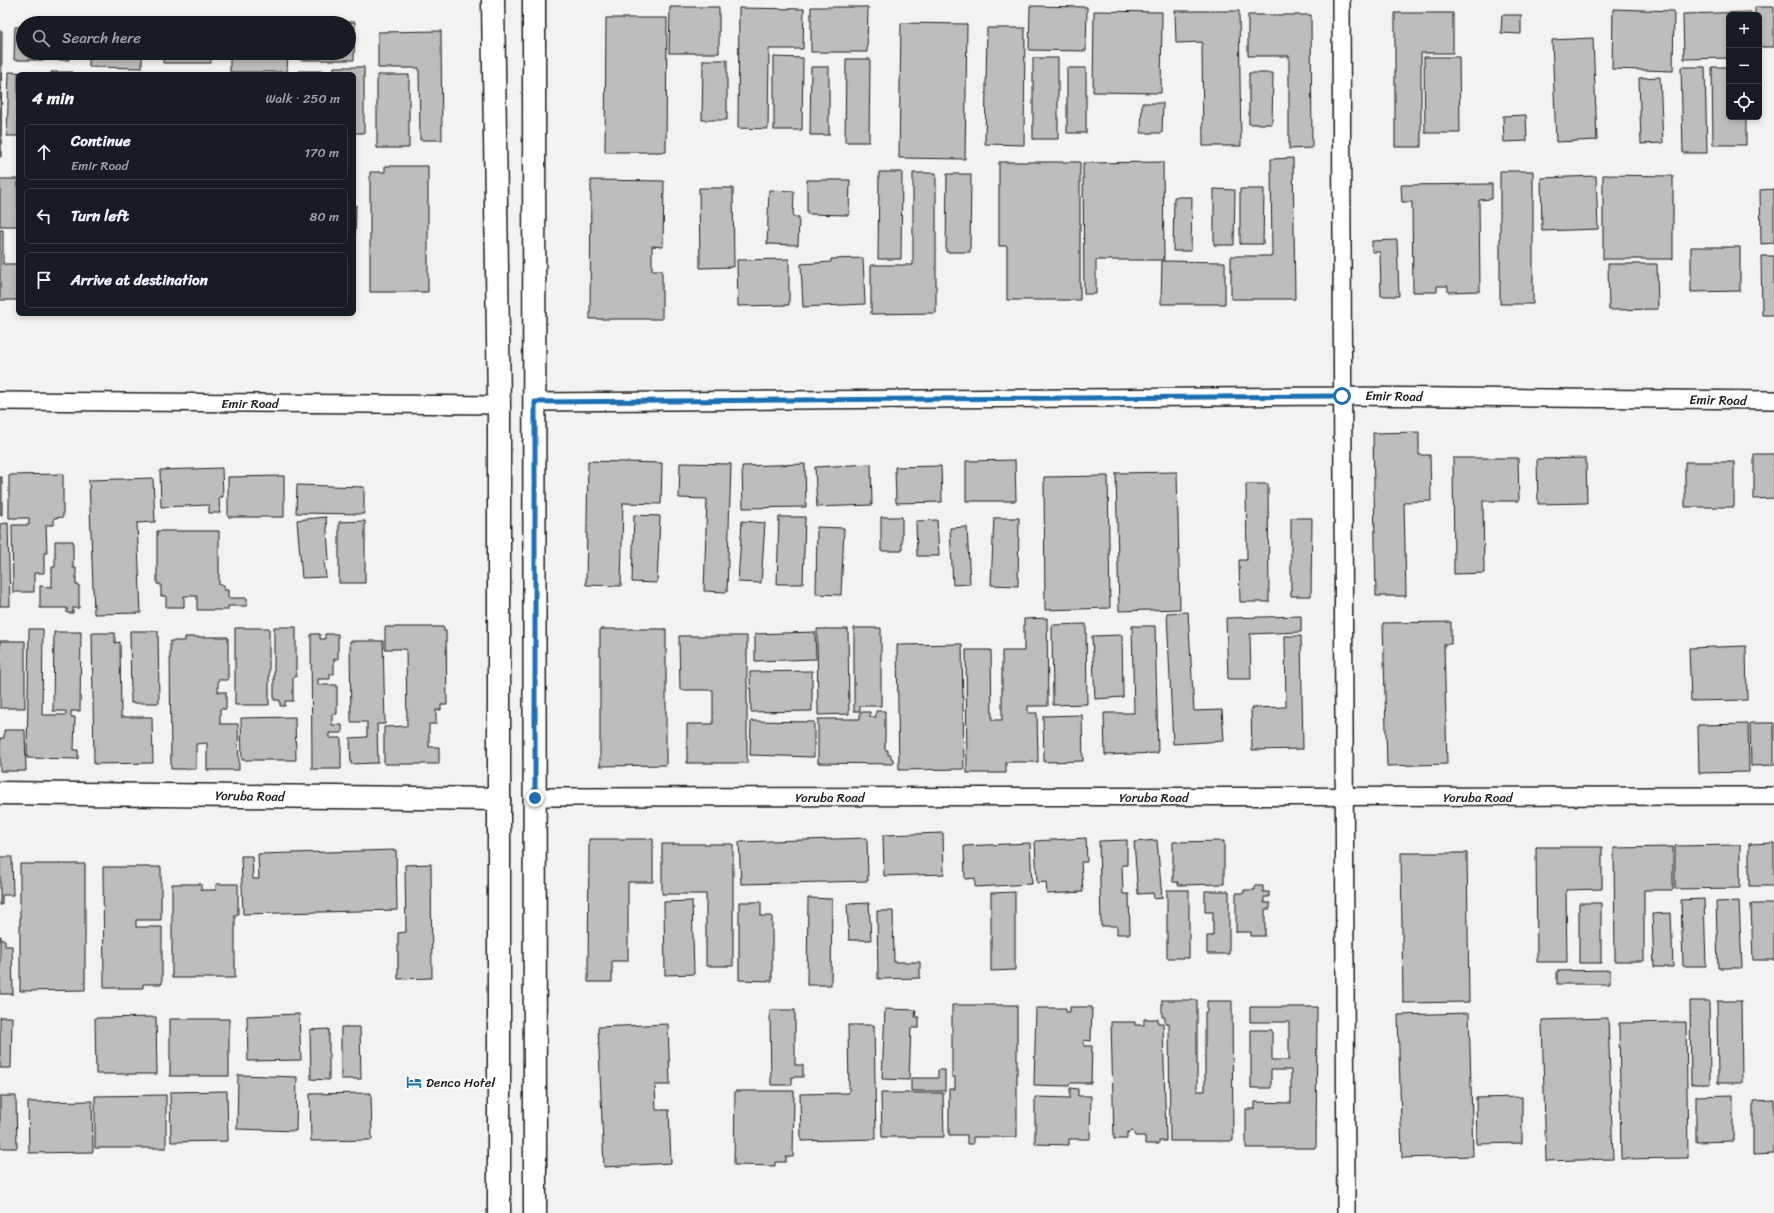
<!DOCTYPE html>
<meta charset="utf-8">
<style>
body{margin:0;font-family:Sriracha,sans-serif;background:#242831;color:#f1f3f6}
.controls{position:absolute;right:12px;top:12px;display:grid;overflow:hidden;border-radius:6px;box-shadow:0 2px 6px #0003}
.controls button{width:36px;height:36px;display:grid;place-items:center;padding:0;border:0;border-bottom:1px solid #363941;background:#171b24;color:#f1f3f6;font:20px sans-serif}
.stop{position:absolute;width:12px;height:12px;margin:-9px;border:3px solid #1f6fb2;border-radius:50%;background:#fff}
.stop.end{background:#1f6fb2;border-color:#fff;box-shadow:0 1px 4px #0008}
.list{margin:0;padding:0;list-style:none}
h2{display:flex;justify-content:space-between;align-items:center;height:52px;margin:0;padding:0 16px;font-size:17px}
h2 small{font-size:13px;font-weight:400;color:#9ea1a6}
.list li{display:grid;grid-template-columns:26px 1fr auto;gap:12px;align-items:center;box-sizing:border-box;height:56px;margin:0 8px 8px;padding:0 8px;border:1px solid #363941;border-radius:6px}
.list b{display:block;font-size:15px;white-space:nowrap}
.list p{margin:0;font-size:13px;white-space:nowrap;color:#9ea1a6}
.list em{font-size:13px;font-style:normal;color:#9ea1a6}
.icon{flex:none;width:22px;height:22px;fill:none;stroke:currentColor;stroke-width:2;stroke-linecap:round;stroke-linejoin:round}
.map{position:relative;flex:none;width:1774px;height:1213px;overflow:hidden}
.search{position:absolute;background:#171b24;box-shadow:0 2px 6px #0003;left:16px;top:16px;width:340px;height:44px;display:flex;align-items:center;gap:10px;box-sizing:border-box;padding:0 14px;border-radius:22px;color:#9ea1a6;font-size:15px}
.panel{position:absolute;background:#171b24;box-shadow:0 2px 6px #0003;left:16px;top:72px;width:340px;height:244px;border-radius:6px}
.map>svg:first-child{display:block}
.building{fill:#bdbdbd;stroke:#1c1c1c}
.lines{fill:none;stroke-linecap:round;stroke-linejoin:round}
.lane-casing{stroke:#1c1c1c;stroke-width:20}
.street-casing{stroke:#1c1c1c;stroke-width:25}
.secondary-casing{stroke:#1c1c1c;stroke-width:25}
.lane{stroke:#fff;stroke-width:17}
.street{stroke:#fff;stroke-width:22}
.secondary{stroke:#fff;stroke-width:22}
.route{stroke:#1f6fb2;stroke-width:5}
.labels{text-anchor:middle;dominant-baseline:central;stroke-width:4;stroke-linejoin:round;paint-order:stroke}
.street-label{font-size:13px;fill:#1c1c1c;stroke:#fff}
.poi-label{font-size:13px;fill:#1c1c1c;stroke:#fff;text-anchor:start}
</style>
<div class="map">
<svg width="1774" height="1213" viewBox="0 0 1774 1213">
<rect width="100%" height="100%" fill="#f2f2f2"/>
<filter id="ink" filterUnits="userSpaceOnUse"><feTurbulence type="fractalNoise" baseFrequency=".025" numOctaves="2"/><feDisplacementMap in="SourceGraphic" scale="8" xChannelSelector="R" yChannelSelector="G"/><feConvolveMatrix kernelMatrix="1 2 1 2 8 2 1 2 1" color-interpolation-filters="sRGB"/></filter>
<g filter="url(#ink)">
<path class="building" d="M1030 6 1087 7 1086 51 1029 50Z
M670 7H719V53H669Z
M811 7H868L867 52H811Z
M1755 7H1774V47H1759V15H1755Z
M739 8 804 9 803 49H769L768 129 738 128Z
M1613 9 1674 11 1673 71 1612 69Z
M1094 11 1162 12 1161 93 1093 92Z
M1175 11H1239L1241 146H1203L1202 42 1176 43Z
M1751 12V15H1729V58L1684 59 1683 14Z
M1395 13H1453V53H1421V147H1395Z
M1248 15H1311L1312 148 1289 149V56H1248Z
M1502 15H1521V34L1501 33Z
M606 18H667L666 152H605Z
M300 22H355L354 60H300V53H349V23Z
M901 23 967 24 965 159 899 158Z
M15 27H23V53H69V60H14Z
M987 28H1025L1024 145 985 144Z
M0 31H2L1 157H0Z
M441 31 442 140H420L419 68H378V32Z
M1593 38 1597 140 1556 142 1552 40Z
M89 53H142V68L89 67Z
M163 53H211V63H163Z
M230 53H288L287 72H230Z
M774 57 803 58 802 130H774Z
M1424 57H1459L1460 133H1425Z
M1033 58H1058V139H1033Z
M846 59H870L869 142H845Z
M703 60H727V120H702Z
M334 67H364V133H354V74H334Z
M811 67H829V135H810Z
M1681 67H1705L1707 153H1683Z
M1712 67H1729V117H1746V145H1713Z
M1067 68H1086V133H1067Z
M299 71H323V74H299Z
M9 72 34 73 18 74V136H7Z
M51 72H73V74H51Z
M1249 73H1273L1272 124H1249Z
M377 75H409V148H377Z
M1660 77 1663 143 1641 144 1639 78Z
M1142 103H1163L1162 133H1141Z
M1526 115 1527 141 1504 142 1503 116Z
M1293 158 1295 299H1231V256H1272L1271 159Z
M999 162H1080V300H1007V246H999Z
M1163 162 1164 260H1096V294H1084L1083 163Z
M385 166H428V292H370V172H385Z
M1500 171H1533V304H1500Z
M879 172H902L901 259H878Z
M913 173H936V313L871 314V265H913Z
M947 174H971L970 252H946Z
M1603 175 1673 176V259H1603Z
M1596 176 1598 229 1542 231 1541 178Z
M0 179H18V226H0Z
M591 180 664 181 663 247 652 246V270H662V319H590Z
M807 180H850L849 215 807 214Z
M1492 184V199L1479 200 1480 291 1448 292V286H1437V292H1413L1412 202H1402L1401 185Z
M699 188H733L734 267 700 268Z
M1214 189 1235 190 1234 245H1214Z
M1240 189H1264L1263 244H1240Z
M1774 189V243L1761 244 1760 190Z
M769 190 794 191 793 217H799L798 245 767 244Z
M1174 197H1192L1191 251H1173Z
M354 205H356L354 275Z
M0 230H3V264H17V300H0Z
M1397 240 1399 296H1381L1380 252H1372V241Z
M1691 247H1740V291L1691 292Z
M1761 256H1774V315H1762Z
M863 258 865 304 803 307 801 264 831 262V259Z
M789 259V305L738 306 737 260Z
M1162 261 1225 262V304H1161Z
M1608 264H1657L1658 309 1609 310Z
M1419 432V455H1430L1431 501 1404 502 1406 596H1376L1373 433Z
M1754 454H1774V498L1754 499Z
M1453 458H1518L1519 501H1483L1484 573 1454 574Z
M1586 458 1587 503 1538 504 1537 459Z
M1015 460 1016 501H966V461Z
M588 461 662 463 661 504 623 503 621 586 586 585Z
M1685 462H1734V507H1685Z
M680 463 731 464 727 592 704 591 707 499 679 498Z
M805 464 806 507 743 508 742 466Z
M871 464 872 505 817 507 815 467Z
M941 466 942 502 896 503 895 467Z
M222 468 223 497H219L220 513H209V505L161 507 160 470Z
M1177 472 1180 609 1119 611 1116 473Z
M63 474V517L54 518V525H46L47 553H44V573H34V592H13L12 525H29V518H9V475Z
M284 476V517H228V477Z
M1108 476 1110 608 1045 610 1044 477Z
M0 477H2V515H0Z
M153 478 155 522 137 523 141 613 94 614 89 480Z
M1246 484H1268L1269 602H1240L1239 560H1247Z
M297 485 364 487V514L296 513Z
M634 515 660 516 657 583 632 582Z
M326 517 329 560 324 561 326 577 302 578 297 520Z
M779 517H805L803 584H777Z
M881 517H902V551H881Z
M994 518H1019L1018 586 991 585Z
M1291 518H1312L1311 596H1291Z
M937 520 939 556H917L916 521Z
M365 521V583H339V522Z
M742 521 765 523 761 583 738 582Z
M8 523 10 606H0V524Z
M817 527 844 528 841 595 816 594Z
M967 527 970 584 953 585 950 528Z
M157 531H219V585H224V590H228V598H247V606H228V610H197V596H184V607H166V596H161V584H157Z
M55 541H73V568H76V585H79V608H73V613H67V608H40V586L52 587V567H55Z
M1188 612 1194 711 1222 710 1224 741 1173 744 1167 613Z
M1301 616V632L1250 634 1251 679H1228L1226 618Z
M1047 618 1048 706H1028V713H1037L1038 762H1006V773H967L966 650H991L992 720H1002V651H1024V619Z
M1451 622V644H1444L1447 764 1387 766 1383 623Z
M1086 624 1087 704 1053 705 1052 625Z
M1132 626H1155L1158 753 1105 755 1104 713H1134Z
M274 627H296V677H293V701H285V706H280V700H274Z
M385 627H444V631H446L447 705H441V710H436V724H429V747H439V764H384V727L407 726 406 649H385Z
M235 628H269V705H235Z
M854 628H881V706H860V711H854Z
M29 629H43L42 715H66V711H53L54 632H81L80 711H71V717H75L74 750H78V759L27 758Z
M600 629H666V765L600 766Z
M817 629H848L849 714 818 715Z
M130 631H158L159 703H131Z
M815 632 816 659 755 661V634Z
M92 633H115V643L120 642 121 717H152L153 763 94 764Z
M311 634H320V639H325V634H338V659H334V674H330V679H318V685H337V714H332V725H342V733H329V738H341V769H312Z
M1122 635 1123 697 1095 699 1092 636Z
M679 636H747V763H687V724H713V690H680Z
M1285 636H1301L1303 749 1252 750 1251 708 1286 707Z
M185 637H228V680H218V692H226V709H220V724H238L239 770H207V743L196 744V769H171L170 641H185Z
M0 641H25V708H0Z
M350 641H383L385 724H377L378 763 351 764 350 738 367 737V722H351Z
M962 644 964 769 899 770 897 645Z
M1746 646 1747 700 1691 701 1689 648Z
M812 671V711L751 712 750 672Z
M876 711H885V750H888V755H891V759H893V764L818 763V719H860V712H870V717H876Z
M1082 715 1083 761 1044 762 1043 716Z
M295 717 296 760H242L241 718Z
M751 721 814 722V757L750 755Z
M1750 723H1774V765L1751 766Z
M1748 724 1749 772 1699 773 1698 725Z
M4 730H25L26 771H0V738H4Z
M943 833 944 874 884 876 883 835Z
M867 838 868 881 741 884 739 842Z
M1086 838 1087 862H1081L1083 892 1047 894 1046 882 1037 883 1035 841Z
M589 839H653V882H628V961H612V982H588Z
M1127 840V865H1122L1123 894H1129L1130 934H1117V926H1101L1099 841Z
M1157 840 1162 898 1154 899 1153 893 1138 894 1134 842Z
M1224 841V884L1178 885V882H1173V842Z
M1030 843 1032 884 975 887V878L965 879 964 846Z
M1774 843V886H1749V844Z
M662 844H733V966H706V894H662Z
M1740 845V888L1675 889V846Z
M1536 847H1602V889L1566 890 1567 962H1537Z
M1673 847V890H1644V961H1615L1614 848Z
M396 850 397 910 243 914 241 856H252L253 879H259L258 854Z
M1401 853H1467L1469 1002 1403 1003Z
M0 857H12L13 895H2V905H0Z
M20 864H85V990L20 991Z
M431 864 432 978 398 979V933L406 932 405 865Z
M103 867H161V920H136V927H162V984H143V988H104Z
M172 884H201V890H216V884H238V915H235V978H172Z
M1255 886H1263V892H1269V897H1264V903H1270V909H1265V936H1251V932H1236V893H1244V890H1255Z
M1167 890H1189V958H1167Z
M1205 891H1229V954H1207V936H1213V912H1205Z
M1015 892V970L991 971V893Z
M808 898 832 899 831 985H807Z
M1704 899 1706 966H1683L1681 900Z
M692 901 694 974 665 975 664 902Z
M1739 901 1742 968H1718L1716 902Z
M739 902H761V916H772V981L739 980Z
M869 903 871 940H849L847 904Z
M1579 903H1601V963H1579Z
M1751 904H1774V960H1753Z
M877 911H893L894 962H920V978L878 979Z
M1671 913 1673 967H1654L1652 914Z
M0 936H1V940H5V946H12L13 994H0Z
M1610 970V984H1557V971Z
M1162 1000H1197V1091H1205V1012H1207V1001H1232L1233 1141H1170L1169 1023H1165V1017H1162Z
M1690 1001H1709L1710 1084H1691Z
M1717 1001H1741L1742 1083H1718Z
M952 1005H1017V1137H973V1144H967V1135H949V1089H955V1077H952Z
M1070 1007H1092L1091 1041 1084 1040V1046H1092L1091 1083H1070L1069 1086 1034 1085 1036 1008H1066V1012H1070Z
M1250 1007H1317L1316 1148H1246V1109H1255V1102L1291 1103V1070H1271V1088H1251V1030H1272V1060H1289V1022H1250Z
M885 1009 916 1010 915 1017H919V1028H911L909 1080 882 1079Z
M770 1010H795V1065H803V1077H792V1085H771Z
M1469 1013 1473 1156 1402 1158 1398 1015Z
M299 1014 301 1060 248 1061 247 1016Z
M0 1017H12L11 1068H0Z
M156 1017 157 1074H96L95 1018Z
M1608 1018 1613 1159 1546 1161 1542 1020Z
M170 1019H229V1076H170Z
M1144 1019H1158V1023H1163L1166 1141H1159V1144H1145V1136H1135L1133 1131 1127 1133V1139H1114L1111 1022H1135V1025H1144Z
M1686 1022 1688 1158 1621 1159 1619 1023Z
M668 1024 670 1085H655L656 1110H669L671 1163 604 1167 598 1027Z
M848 1025H874L876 1139 801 1141 800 1094 849 1093Z
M341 1027H360L361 1079H341Z
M329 1029V1080L311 1079 310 1030Z
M938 1070H945V1091H911V1078H938Z
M238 1075 297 1077 296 1131 237 1129Z
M1070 1088 1078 1089V1096H1091L1090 1139H1069V1145L1035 1144V1097L1070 1098Z
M227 1091 228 1141 171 1142 170 1092Z
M735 1091H794L793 1157H786V1162H775V1166L734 1165Z
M371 1093 372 1140 311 1141 310 1094Z
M881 1093H943L944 1137H882Z
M166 1095V1148H95V1096Z
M1733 1095V1141L1696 1142V1096Z
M0 1096H16L17 1148H0Z
M1522 1097V1143L1477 1144 1476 1098Z
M1774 1100V1154L1753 1155V1101Z
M92 1101 93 1152 29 1153 28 1102Z"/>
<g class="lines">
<g class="lane-casing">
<path id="lane" d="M1341 0 1346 1213
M0 401 499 405
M535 402 1342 396 1774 400
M535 797 1774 796"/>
</g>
<g class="street-casing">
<path id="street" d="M0 793 499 799"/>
</g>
<g class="secondary-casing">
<path id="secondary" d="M493 0 499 405V1213
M534 0 535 1213"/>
</g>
<use href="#lane" class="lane"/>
<use href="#street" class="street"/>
<use href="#secondary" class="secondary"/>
</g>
</g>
<g class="lines" filter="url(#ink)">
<path class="route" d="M535 798V402L1342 396"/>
</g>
<defs>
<g id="hotel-bare" transform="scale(1.2)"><path d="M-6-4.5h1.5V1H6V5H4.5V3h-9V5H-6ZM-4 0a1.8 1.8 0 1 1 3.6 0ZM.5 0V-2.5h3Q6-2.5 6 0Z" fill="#1f6fb2" stroke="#fff" stroke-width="2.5" paint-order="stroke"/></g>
</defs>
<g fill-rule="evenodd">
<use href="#hotel-bare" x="414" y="1082"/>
</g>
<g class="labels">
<g class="street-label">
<text transform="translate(1394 396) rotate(1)">Emir Road</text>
<text transform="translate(1718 400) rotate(1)">Emir Road</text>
<text x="250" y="403">Emir Road</text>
<text transform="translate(250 796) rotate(1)">Yoruba Road</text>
<text x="830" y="797">Yoruba Road</text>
<text x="1154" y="797">Yoruba Road</text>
<text x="1478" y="797">Yoruba Road</text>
</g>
<g class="poi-label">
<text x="426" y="1082">Denco Hotel</text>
</g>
</g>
</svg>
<div class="controls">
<button>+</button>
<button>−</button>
<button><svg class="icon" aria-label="locate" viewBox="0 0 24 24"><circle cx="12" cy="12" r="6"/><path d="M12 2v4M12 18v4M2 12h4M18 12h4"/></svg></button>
</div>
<div class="stop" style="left:1342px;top:396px"></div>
<div class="stop end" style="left:535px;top:798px"></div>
<div class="search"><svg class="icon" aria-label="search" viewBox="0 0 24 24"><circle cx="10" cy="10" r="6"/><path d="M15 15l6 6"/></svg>Search here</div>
<section class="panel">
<h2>4 min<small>Walk · 250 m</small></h2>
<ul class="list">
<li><svg class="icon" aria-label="ahead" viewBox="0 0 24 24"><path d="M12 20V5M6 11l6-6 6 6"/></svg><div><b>Continue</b><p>Emir Road</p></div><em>170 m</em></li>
<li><svg class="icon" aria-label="left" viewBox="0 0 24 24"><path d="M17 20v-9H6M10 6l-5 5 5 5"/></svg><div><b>Turn left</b></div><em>80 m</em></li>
<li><svg class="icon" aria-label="arrive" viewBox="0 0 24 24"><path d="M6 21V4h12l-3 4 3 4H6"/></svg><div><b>Arrive at destination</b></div></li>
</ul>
</section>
</div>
